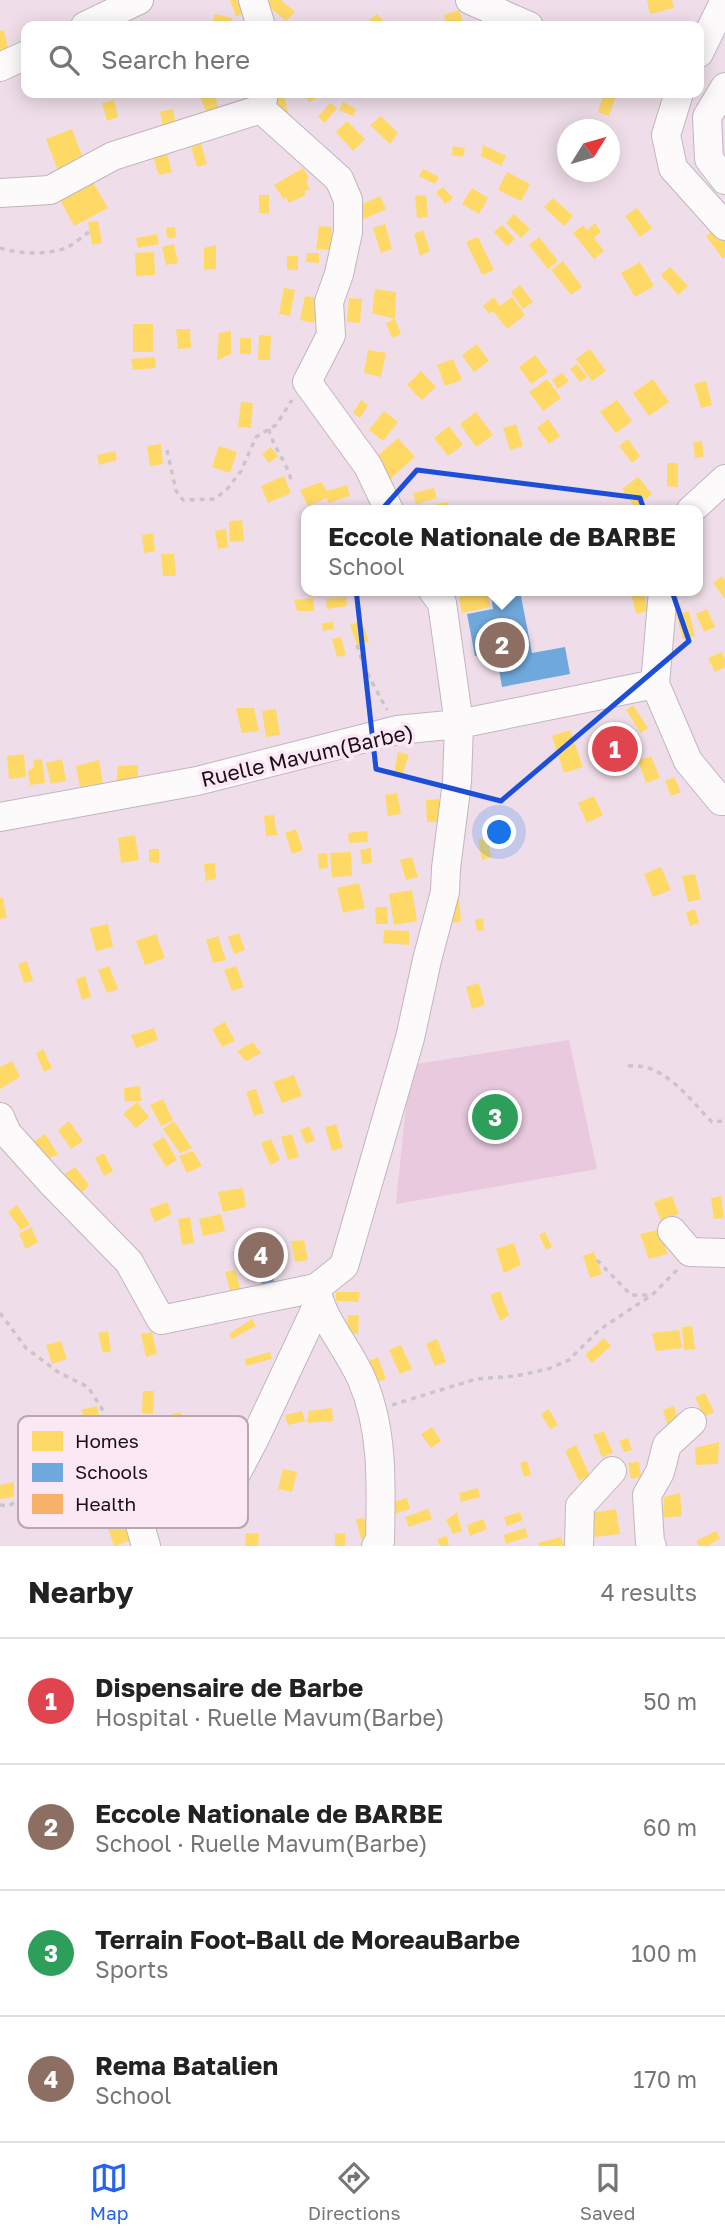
<!DOCTYPE html>
<meta charset="utf-8">
<style>
body{margin:0;font-family:"Golos Text",sans-serif;background:#f6f6f6;color:#222}
.compass{position:absolute;left:557px;top:119px;width:63px;height:63px;border-radius:50%;background:#fff;box-shadow:0 4px 18px #0003;rotate:53deg}
.you{position:absolute;left:500px;top:833px;width:24px;height:24px;margin:-18px;border:5px solid #fff;border-radius:50%;background:#1a73e8;box-shadow:0 0 0 10px #1a73e833}
.badge{display:grid;place-items:center;width:46px;height:46px;border-radius:50%;background:#2563eb;color:#fff;font-size:23px;font-weight:700}
.pin{position:absolute;translate:-50% -50%;border:4px solid #fff;box-shadow:0 2px 7px #0006}
.popup{position:absolute;left:301px;top:505px;width:402px;height:91px;box-sizing:border-box;display:grid;place-content:center;border-radius:14px;background:#fff;filter:drop-shadow(0 2px 5px #0005);font-size:23px;white-space:nowrap;color:#767676}
.popup b{font-size:26px;color:#222}
.popup::after{content:'';position:absolute;left:50%;top:100%;margin-left:-14px;border:14px solid transparent;border-top-color:#fff}
.list{margin:0;padding:0;list-style:none}
h2{display:flex;justify-content:space-between;align-items:center;height:91px;margin:0;padding:0 28px;font-size:30px}
h2 small{font-size:23px;font-weight:400;color:#767676}
.list li{display:grid;grid-template-columns:46px 1fr auto;gap:21px;align-items:center;box-sizing:border-box;height:126px;padding:0 28px;border-top:2px solid #e0e0e0}
.list b{display:block;font-size:26px;white-space:nowrap}
.list p{margin:0;font-size:23px;white-space:nowrap;color:#767676}
.list em{font-size:23px;font-style:normal;color:#767676}
.icon{flex:none;width:38px;height:38px;fill:none;stroke:currentColor;stroke-width:2;stroke-linecap:round;stroke-linejoin:round}
.map{position:relative;flex:none;width:725px;height:1546px;overflow:hidden}
.search{position:absolute;background:#fff;box-shadow:0 4px 18px #0003;left:21px;right:21px;top:21px;height:77px;display:flex;align-items:center;gap:18px;box-sizing:border-box;padding:0 24px;border-radius:14px;color:#767676;font-size:26px}
.sheet{height:595px;background:#fff}
nav{display:flex;justify-content:space-around;align-items:center;box-sizing:border-box;height:98px;border-top:2px solid #e0e0e0;background:#fff;font-size:19px;color:#767676}
nav a{display:grid;justify-items:center;gap:4px}
nav .on{color:#2563eb}
.map>svg:first-child{display:block}
.green{fill:#e8c9de}
.homes{fill:#ffd966}
.schools{fill:#6fa8dc}
.health{fill:#f6b26b}
.lines{fill:none;stroke-linecap:round;stroke-linejoin:round}
.minor-casing{stroke:#c2b5be;stroke-width:30}
.path{stroke:#ccc5c8;stroke-width:3.5;stroke-dasharray:5 5;stroke-linecap:butt}
.minor{stroke:#fdfafc;stroke-width:28}
.marked{fill:none;stroke:#1d4ed8;stroke-width:5;stroke-linejoin:round}
.labels{text-anchor:middle;dominant-baseline:central;stroke-width:7;stroke-linejoin:round;paint-order:stroke}
.street-label{font-size:21px;fill:#1a0f16;stroke:#fbe8f4}
.key{fill:#fbe8f4;stroke:#b8a7b1;stroke-width:2}
.key-label{font-size:19px;fill:#1a0f16}
</style>
<div class="map">
<svg width="725" height="1546" viewBox="0 0 725 1546">
<rect width="100%" height="100%" fill="#efdee9"/>
<path class="green" d="M569 1040 597 1169 396 1204 410 1065Z"/>
<path class="homes" d="M230 0H241L246 13 236 16Z
M270 0H281L295 12 286 21 266 4Z
M647 0H672L674 8 650 14Z
M459 10 463 22 447 26 444 15Z
M215 14 232 18 231 26H211Z
M377 14 389 26H362Z
M4 30 10 58 0 60V31Z
M213 93 222 116 209 120 200 96Z
M283 93 290 119 280 121 273 95Z
M304 93H315L318 97 309 102Z
M604 93 616 96 609 116 598 112Z
M114 100 118 117 107 121 102 103Z
M343 102 356 109 353 116 339 110Z
M330 103 337 108 325 123 318 117Z
M173 109 177 131 164 133 160 112Z
M381 116 398 133 390 144 370 125Z
M347 121 365 139 353 151 336 132Z
M72 129 85 163 59 173 46 139Z
M201 144 207 164 197 167 191 147Z
M483 145 506 156 501 166 481 156Z
M453 146 465 148 463 157 452 155Z
M167 153 172 172 159 175 153 157Z
M303 168 309 178 306 182 310 189 304 191 306 195 289 203 286 197 284 200 274 185Z
M423 169 439 177 435 184 419 176Z
M507 172 530 184 521 201 498 190Z
M93 182 108 208 74 226 57 194Z
M443 187 453 198 445 204 436 192Z
M472 188 488 198 479 214 462 204Z
M259 195H269V214L259 213Z
M426 195 428 217 417 218 415 196Z
M380 196 386 209 364 219 358 206Z
M553 198 573 216 564 226 544 207Z
M637 208 652 228 640 237 625 216Z
M514 214 530 229 521 238 506 223Z
M98 221 102 243 92 245 88 222Z
M595 223 601 232 594 238 604 251 594 259 573 233 583 225 587 230Z
M385 224 392 249 381 253 373 228Z
M502 225 515 239 507 246 494 232Z
M319 226 332 227 330 250 316 249Z
M175 227 176 238H167L166 228Z
M718 227 725 237V257L723 259 706 236Z
M423 230 430 251 420 256 414 234Z
M157 234 159 244 138 248 136 238Z
M478 237 494 270 482 275 466 242Z
M539 237 558 261 548 269 529 245Z
M174 244 178 263 166 265 162 247Z
M216 245V269L204 270V248Z
M154 252 155 275 136 276 135 253Z
M307 253H319V263L306 262Z
M287 256H298V270H287Z
M563 261 582 287 571 295 551 270Z
M640 262 654 286 635 297 621 273Z
M670 267 688 286 678 295 661 275Z
M520 285 533 302 523 309 511 292Z
M284 288 295 290 290 316 279 314Z
M375 289 396 292 395 319 372 313Z
M305 296 318 298 314 323 300 320Z
M494 297 500 306 512 297 525 315 507 329 493 311 489 314 483 306Z
M349 298 362 299 360 323 347 322Z
M395 319 401 334 392 338 386 323Z
M133 324H153V352H133Z
M176 329H190L191 348 178 349Z
M231 331V354L217 360 219 333Z
M259 335 271 336 270 360H258Z
M240 338H251V354H240Z
M477 344 489 361 474 372 462 355Z
M590 349 606 371 592 381 576 359Z
M368 350 386 353 381 377 364 373Z
M535 355 548 372 531 384 519 367Z
M155 357 156 368 133 370 131 359Z
M453 359 462 380 445 386 437 365Z
M577 364 587 377 580 382 570 369Z
M421 371 436 387 422 400 407 385Z
M562 373 569 381 558 389 552 380Z
M547 379 561 398 543 411 529 392Z
M653 379 669 402 649 416 633 393Z
M706 381 712 405 701 408 694 384Z
M361 400 368 405 360 418 353 413Z
M617 400 632 421 616 433 600 412Z
M241 402 253 403 251 428 238 427Z
M384 411 398 422 383 441 369 430Z
M476 412 493 435 476 447 460 424Z
M548 419 560 436 549 444 537 428Z
M516 424 523 446 510 450 503 428Z
M449 426 463 445 448 456 434 438Z
M398 438 415 457 390 479 373 460Z
M628 439 640 456 632 463 619 446Z
M702 441 704 457 695 458 693 442Z
M161 444 163 464 150 466 147 446Z
M219 446 237 452 230 473 212 467Z
M271 447 278 456 269 463 262 454Z
M115 451 117 460 99 465 97 455Z
M667 463H678V487L667 486Z
M284 476 291 493 268 503 261 486Z
M638 477 652 494 635 507 622 489Z
M321 482 327 491 347 485 350 496 328 503 327 498 308 506 300 490Z
M434 488 437 498 416 504 413 493Z
M447 502 449 510H419V509Z
M242 520 244 541 230 542 229 521Z
M226 529 228 547 218 549 215 531Z
M153 533 155 551 144 553 142 535Z
M161 554H174L176 576H163Z
M722 576 725 580V599L713 583Z
M487 591 490 607 462 613 459 597Z
M643 591 648 611 636 614 631 592Z
M346 597 347 606 327 609 326 599Z
M313 598 314 611H297L294 600Z
M707 609 715 627 704 632 696 614Z
M689 611 695 636 683 639 676 614Z
M362 621 369 642 357 645 350 625Z
M333 622 334 629 323 631 322 623Z
M341 637 346 655 337 657 332 639Z
M722 652 725 659V667L715 672 708 658Z
M633 705 648 728 641 733 626 710Z
M236 708H254L259 731 242 733Z
M276 709 280 735 266 737 262 711Z
M570 730 583 767 564 773 552 736Z
M398 752 409 755 402 776 394 773Z
M24 754 26 777 9 779 7 756Z
M651 756 660 778 646 783 638 761Z
M42 759 45 783 30 785 28 771 34 767 33 760Z
M62 759 66 781 51 784 46 763Z
M99 760 103 783 80 787 76 766Z
M138 765V788L115 793 118 766Z
M674 777 681 792 671 796 665 781Z
M397 793 401 814 388 816 385 795Z
M594 796 603 815 587 823 578 803Z
M439 799V822H427L426 800Z
M274 815 277 835 266 836 264 816Z
M296 829 303 850 292 854 285 833Z
M367 831 368 842 349 843 348 833Z
M135 835 139 860 121 863 118 838Z
M488 836 491 857 482 860 478 840Z
M371 848 372 863 362 864 360 850Z
M149 849H159V863L149 862Z
M351 852 352 876 332 877 330 853Z
M327 853 328 868 319 869 318 854Z
M412 857 418 877 406 880 400 860Z
M215 863 216 879 206 881 204 864Z
M661 867 671 890 653 897 644 874Z
M695 874 701 899 688 902 682 876Z
M359 883 365 908 343 913 337 888Z
M412 890 417 921 394 925 389 894Z
M0 898H3L7 918 0 919Z
M459 898 461 921 453 923 450 901Z
M375 907H387L388 924H376Z
M695 909 699 923 690 926 686 912Z
M483 918 484 930 477 931 475 920Z
M108 924 113 947 96 951 90 928Z
M384 930 409 931V945L383 943Z
M239 933 245 950 234 954 228 937Z
M156 934 165 958 145 965 136 941Z
M218 936 226 960 213 963 206 940Z
M27 961 33 981 24 983 18 964Z
M109 966 118 989 107 993 98 970Z
M236 966 244 987 232 991 224 970Z
M85 976 91 997 82 1000 76 979Z
M479 983 485 1005 472 1009 466 987Z
M225 1022 235 1041 222 1047 212 1029Z
M154 1028 158 1040 136 1048 131 1035Z
M253 1042 261 1053 246 1061 237 1051Z
M43 1049 52 1068 44 1072 36 1053Z
M12 1061 20 1077 0 1089V1067Z
M294 1075 302 1096 282 1103 273 1082Z
M140 1086 141 1101 125 1102 124 1088Z
M256 1089 264 1113 254 1116 246 1092Z
M163 1099 173 1120 161 1126 150 1105Z
M137 1102 149 1117 136 1128 123 1114Z
M69 1121 83 1141 71 1149 58 1130Z
M174 1121 192 1148 180 1153 163 1129Z
M336 1124 343 1148 332 1151 325 1127Z
M309 1126 315 1140 306 1144 300 1130Z
M45 1134 58 1154 46 1160 33 1142Z
M292 1134 299 1157 288 1160 281 1137Z
M164 1137 177 1160 166 1167 152 1144Z
M271 1139 280 1160 270 1165 261 1143Z
M193 1151 202 1166 187 1173 179 1156Z
M104 1153 113 1171 104 1176 95 1158Z
M75 1167 89 1185 78 1197 60 1177Z
M243 1188 246 1207 223 1212 218 1192Z
M672 1196 679 1214 661 1221 654 1202Z
M721 1196 724 1218 714 1219 711 1198Z
M167 1202 172 1214 155 1222 149 1209Z
M17 1205 30 1224 21 1230 8 1212Z
M221 1214 225 1231 203 1236 199 1219Z
M190 1217 194 1243 182 1245 178 1219Z
M31 1227 38 1242 26 1249 19 1234Z
M658 1230 668 1254 649 1259 640 1234Z
M545 1232 552 1247 546 1250 539 1235Z
M304 1240 308 1260 295 1262 291 1241Z
M514 1243 521 1265 504 1273 496 1249Z
M594 1252 602 1274 590 1278 583 1256Z
M235 1270 241 1291 231 1294 225 1272Z
M500 1291 509 1315 500 1321 490 1295Z
M336 1292H360L358 1302 336 1301Z
M348 1315H359L358 1334H347Z
M252 1319 256 1326 232 1339 229 1334Z
M692 1326 695 1349 684 1350 682 1327Z
M679 1330 682 1348 656 1351 652 1333Z
M108 1331 111 1351 103 1353 98 1333Z
M152 1332 157 1354 146 1357 141 1334Z
M604 1338 611 1346 592 1363 585 1355Z
M437 1339 446 1362 435 1366 426 1344Z
M61 1341 67 1359 52 1364 46 1345Z
M401 1345 412 1369 400 1374 389 1350Z
M270 1352 272 1359 246 1366 245 1359Z
M378 1357 386 1379 376 1382 369 1361Z
M143 1391H154L153 1414 142 1413Z
M705 1393 714 1412 704 1417 695 1397Z
M97 1406 100 1421 87 1424 81 1410Z
M674 1406 681 1430 670 1433 663 1410Z
M332 1408 333 1421 307 1423 309 1411Z
M549 1409 558 1425 550 1429 541 1414Z
M302 1411 305 1421 288 1425 285 1415Z
M181 1412 183 1433 174 1434 171 1414Z
M112 1421 113 1434H103V1422Z
M432 1427 441 1441 431 1448 421 1434Z
M135 1429 142 1445 121 1458 112 1442Z
M604 1431 613 1453 602 1457 593 1435Z
M72 1437 74 1446 57 1449 55 1440Z
M628 1438 632 1450 624 1452 619 1441Z
M719 1442 718 1464 696 1465 695 1448Z
M576 1445 590 1476 579 1481 565 1451Z
M91 1450 100 1470 72 1480 68 1460Z
M527 1461 531 1475 524 1477 520 1463Z
M224 1462 223 1484 195 1486 198 1465Z
M639 1462 641 1477 631 1479 628 1463Z
M283 1469 297 1472 292 1492 278 1489Z
M101 1479 111 1501 96 1507 84 1489Z
M14 1482V1497L0 1499V1485Z
M478 1488 480 1497 461 1502 459 1493Z
M680 1493 682 1516 663 1518 664 1497Z
M81 1494 93 1510 84 1517 73 1502Z
M407 1498 410 1509 388 1516 386 1504Z
M428 1509 432 1519 409 1527 405 1517Z
M616 1509 620 1534 595 1537 591 1513Z
M457 1512 462 1531 453 1534 446 1520Z
M520 1512 523 1520 507 1526 504 1517Z
M364 1518 368 1536 361 1539 356 1519Z
M126 1519 133 1540 114 1546 107 1525Z
M483 1519 487 1529 470 1536 467 1525Z
M525 1528 528 1537 506 1544 503 1535Z
M716 1531 720 1538 708 1546H699L696 1541Z
M246 1533 259 1534 258 1546H245Z
M345 1533V1546H335V1534Z
M447 1536 449 1546H440L437 1539Z
M561 1537 564 1546H539L538 1543Z"/>
<path class="schools" d="M520 591 532 653 565 647 570 674 502 687 496 652 475 656 467 614 493 609 491 596Z
M260 1233 276 1288 264 1291 248 1236Z"/>
<path class="health" d="M617 734 629 768 610 774 600 738Z"/>
<g class="lines">
<g class="minor-casing">
<path id="minor" d="M253 0 261 26
M470 0 529 26
M85 26 139 0
M699 53 725 0
M0 67 26 55
M725 87 707 117 709 159 725 180
M264 93 261 109 339 179 348 200V232L339 274 329 302 331 335 307 382 368 466 389 510
M679 93 666 135 673 168 725 226
M0 193 50 190 113 156 261 109
M691 510 725 479
M663 591 655 684 688 761 721 801H725
M0 817 197 781 397 730 459 724 655 684
M0 1117 7 1133 51 1182 129 1262 161 1320 316 1288 344 1266 410 1038 427 960 445 892 446 868 457 782 459 724 442 603 433 591
M672 1231 690 1252 725 1253
M316 1288C322 1321 349 1349 362 1380 384 1431 381 1488 380 1541L376 1546
M146 1546 140 1525 146 1498 166 1493 228 1489 255 1438 319 1302
M579 1546 580 1506 612 1471
M652 1546 650 1543 647 1495 660 1472 667 1445 692 1422"/>
</g>
<path class="path" d="M0 248C19 254 47 255 66 248 74 244 82 237 89 232
M269 429C272 446 286 460 291 480
M167 450 176 491 183 500 215 499 228 488 241 471 256 437 276 425 292 400
M357 645 364 667 387 710
M628 1066C664 1062 689 1099 712 1122L725 1121
M597 1260 631 1295H649
M0 1313 26 1348 58 1372 88 1387 104 1412 98 1435 107 1469
M392 1405 476 1379 516 1376 548 1369 569 1360 599 1330 652 1295 677 1270
M0 1505 9 1506 26 1494 74 1490 130 1457 140 1476"/>
<use href="#minor" class="minor"/>
</g>
<path class="marked" d="M417 470 640 498 689 641 501 801 376 769 351 544Z"/>
<g class="labels">
<g class="street-label">
<text transform="translate(307 755) rotate(-13)">Ruelle Mavum(Barbe)</text>
</g>
</g>
<rect x="18" y="1416" width="230" height="112" rx="10" class="key"/>
<rect x="32" y="1431" width="31" height="20" fill="#ffd966"/>
<rect x="32" y="1463" width="31" height="19" fill="#6fa8dc"/>
<rect x="32" y="1494" width="31" height="20" fill="#f6b26b"/>
<g class="key-label">
<text x="75" y="1448">Homes</text>
<text x="75" y="1479">Schools</text>
<text x="75" y="1511">Health</text>
</g>
</svg>
<svg class="compass" viewBox="-18 -18 36 36"><path d="M0-13l5 13h-10z" fill="#e53935"/><path d="M0 13l5-13h-10z" fill="#767676"/></svg>
<div class="you"></div>
<div class="pin badge" style="left:615px;top:749px;background:#e0444e">1</div>
<div class="pin badge" style="left:502px;top:645px;background:#8d6e63">2</div>
<div class="popup"><b>Eccole Nationale de BARBE</b>School</div>
<div class="pin badge" style="left:495px;top:1117px;background:#2e9e5b">3</div>
<div class="pin badge" style="left:261px;top:1255px;background:#8d6e63">4</div>
<div class="search"><svg class="icon" aria-label="search" viewBox="0 0 24 24"><circle cx="10" cy="10" r="6"/><path d="M15 15l6 6"/></svg>Search here</div>
</div>
<section class="sheet">
<h2>Nearby<small>4 results</small></h2>
<ul class="list">
<li><span class="badge" style="background:#e0444e">1</span><div><b>Dispensaire de Barbe</b><p>Hospital · Ruelle Mavum(Barbe)</p></div><em>50 m</em></li>
<li><span class="badge" style="background:#8d6e63">2</span><div><b>Eccole Nationale de BARBE</b><p>School · Ruelle Mavum(Barbe)</p></div><em>60 m</em></li>
<li><span class="badge" style="background:#2e9e5b">3</span><div><b>Terrain Foot-Ball de MoreauBarbe</b><p>Sports</p></div><em>100 m</em></li>
<li><span class="badge" style="background:#8d6e63">4</span><div><b>Rema Batalien</b><p>School</p></div><em>170 m</em></li>
</ul>
</section>
<nav>
<a class="on"><svg class="icon" aria-label="map" viewBox="0 0 24 24"><path d="M3 6l6-2 6 2 6-2v14l-6 2-6-2-6 2zM9 4v14M15 6v14"/></svg>Map</a>
<a><svg class="icon" aria-label="directions" viewBox="0 0 24 24"><path d="M12 3l9 9-9 9-9-9zM9 14v-3h6M13 9l2 2-2 2"/></svg>Directions</a>
<a><svg class="icon" aria-label="saved" viewBox="0 0 24 24"><path d="M7 4h10v16l-5-4-5 4z"/></svg>Saved</a>
</nav>
